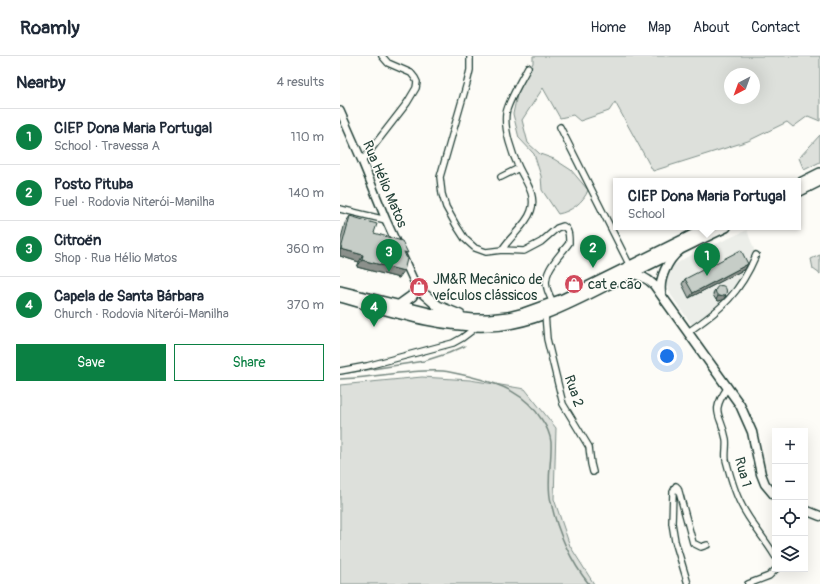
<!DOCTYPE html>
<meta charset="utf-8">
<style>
body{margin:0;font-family:Pangolin,sans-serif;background:#f2f2f3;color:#1f2937}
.controls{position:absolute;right:12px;bottom:12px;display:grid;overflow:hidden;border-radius:0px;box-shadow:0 4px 16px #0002}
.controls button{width:36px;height:36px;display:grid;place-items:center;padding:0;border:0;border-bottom:1px solid #e0e1e3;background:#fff;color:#1f2937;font:20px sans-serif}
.compass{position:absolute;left:384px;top:12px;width:36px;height:36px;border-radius:50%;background:#fff;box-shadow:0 4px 16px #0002;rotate:221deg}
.you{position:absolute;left:327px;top:300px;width:14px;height:14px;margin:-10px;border:3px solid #fff;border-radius:50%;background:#1a73e8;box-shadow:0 0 0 6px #1a73e833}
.badge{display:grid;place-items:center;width:26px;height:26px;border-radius:50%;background:#0b8043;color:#fff;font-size:13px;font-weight:700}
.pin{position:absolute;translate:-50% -33px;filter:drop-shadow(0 1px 2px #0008)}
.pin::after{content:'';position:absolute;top:21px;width:14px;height:12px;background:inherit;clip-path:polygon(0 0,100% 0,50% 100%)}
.popup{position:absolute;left:273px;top:122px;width:188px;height:52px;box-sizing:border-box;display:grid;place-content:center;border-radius:0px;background:#fff;filter:drop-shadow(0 1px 3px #0005);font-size:13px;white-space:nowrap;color:#747a83}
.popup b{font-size:15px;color:#1f2937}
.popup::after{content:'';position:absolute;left:50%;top:100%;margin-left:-8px;border:8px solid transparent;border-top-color:#fff}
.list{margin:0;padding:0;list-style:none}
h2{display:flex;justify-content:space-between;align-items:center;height:52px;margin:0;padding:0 16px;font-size:17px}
h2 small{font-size:13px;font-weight:400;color:#747a83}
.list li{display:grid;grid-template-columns:26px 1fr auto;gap:12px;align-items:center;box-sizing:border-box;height:56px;padding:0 16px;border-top:1px solid #e0e1e3}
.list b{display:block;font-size:15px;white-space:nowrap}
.list p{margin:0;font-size:13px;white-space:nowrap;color:#747a83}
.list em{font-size:13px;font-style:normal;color:#747a83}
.actions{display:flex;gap:8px;padding:12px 16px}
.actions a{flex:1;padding:9px 0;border:1px solid #0b8043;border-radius:0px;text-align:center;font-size:14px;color:#0b8043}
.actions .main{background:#0b8043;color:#fff}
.icon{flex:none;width:22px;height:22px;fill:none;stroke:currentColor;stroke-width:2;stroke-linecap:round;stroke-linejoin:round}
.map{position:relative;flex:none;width:480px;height:528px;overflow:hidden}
header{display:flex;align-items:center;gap:24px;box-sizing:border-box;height:56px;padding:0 20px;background:#fff;border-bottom:1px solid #e0e1e3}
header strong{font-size:19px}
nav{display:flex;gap:22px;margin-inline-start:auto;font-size:14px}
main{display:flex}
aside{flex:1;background:#fff}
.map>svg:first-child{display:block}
.built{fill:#eceee9}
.green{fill:#dde0db;stroke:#7e8e88;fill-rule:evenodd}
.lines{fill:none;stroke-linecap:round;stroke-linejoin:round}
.stream{stroke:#75877f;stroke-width:1.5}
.minor-casing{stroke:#1f3d34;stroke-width:8}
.tertiary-casing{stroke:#1f3d34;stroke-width:10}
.secondary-casing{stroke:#1f3d34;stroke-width:11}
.trunk-casing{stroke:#1f3d34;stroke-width:12}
.minor{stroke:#fdfcf7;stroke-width:5.5}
.tertiary{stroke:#fdfcf7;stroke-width:7}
.secondary{stroke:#fdfcf7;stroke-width:8}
.trunk{stroke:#fdfcf7;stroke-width:9}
.wall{fill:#aab0ab;stroke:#1f3d34}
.shaded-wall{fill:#8b908b;stroke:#1f3d34}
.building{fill:#c6cdc7;stroke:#1f3d34}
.labels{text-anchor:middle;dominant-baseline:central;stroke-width:3;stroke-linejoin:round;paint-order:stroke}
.street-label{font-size:14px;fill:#1f3d34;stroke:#fdfcf7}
.poi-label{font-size:14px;fill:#1f3d34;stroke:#fdfcf7;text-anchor:start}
</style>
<header>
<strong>Roamly</strong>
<nav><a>Home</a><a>Map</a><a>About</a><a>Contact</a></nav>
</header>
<main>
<aside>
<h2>Nearby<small>4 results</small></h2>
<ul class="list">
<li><span class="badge">1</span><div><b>CIEP Dona Maria Portugal</b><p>School · Travessa A</p></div><em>110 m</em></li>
<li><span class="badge">2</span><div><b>Posto Pituba</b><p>Fuel · Rodovia Niterói-Manilha</p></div><em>140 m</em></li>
<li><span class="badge">3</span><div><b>Citroën</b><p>Shop · Rua Hélio Matos</p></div><em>360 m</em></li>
<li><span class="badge">4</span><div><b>Capela de Santa Bárbara</b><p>Church · Rodovia Niterói-Manilha</p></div><em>370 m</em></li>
</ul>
<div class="actions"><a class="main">Save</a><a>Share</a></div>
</aside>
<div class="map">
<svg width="480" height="528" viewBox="0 0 480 528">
<rect width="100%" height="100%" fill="#fdfcf7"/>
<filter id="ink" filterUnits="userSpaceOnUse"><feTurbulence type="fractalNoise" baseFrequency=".025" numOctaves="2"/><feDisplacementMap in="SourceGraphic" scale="8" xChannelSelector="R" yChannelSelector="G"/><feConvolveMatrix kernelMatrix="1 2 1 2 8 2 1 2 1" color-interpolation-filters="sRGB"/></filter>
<g filter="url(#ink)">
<path class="built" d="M407 174 416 199 400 230 375 253 352 269 331 239 326 227 331 211 347 201Z"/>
<path class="green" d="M193 0H480V65L468 60 453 71 447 66 408 85 313 115 275 46 269 55 240 65 233 59 220 62 203 32 182 64 188 87 200 98 214 103 231 114 248 134C244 146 230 156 218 158L202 134 201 120 194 98 179 82 173 58 177 39 193 7ZM390 18H414V42H390Z
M480 79V106L464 114 459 102Z
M480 199V218L473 213 471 203Z
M82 321 130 324 185 333 216 372 214 443 230 490 254 528H0V329Z"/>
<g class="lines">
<path class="stream" d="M0 318 84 305 109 297 125 290
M0 323C33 322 69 313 103 315 112 316 123 319 132 321 161 328 186 338 202 364 207 371 210 378 211 386 212 406 206 427 211 446 217 475 231 506 249 528"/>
<g class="minor-casing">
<path id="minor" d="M130 0V14L127 27 100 121 102 138 106 151 116 169 125 183 135 192 146 196 162 194 184 195 201 186 217 172 223 170C229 173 229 180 229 187 220 200 202 215 207 232 208 237 211 242 213 247
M220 71 290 210
M22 105 67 47 76 32 77 26 75 22 71 17 48 7 42 0
M161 121 179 112
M0 153 46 164
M162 194C170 180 186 170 191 155 197 139 185 125 179 112 172 98 164 74 166 58 167 47 182 23 188 11
M205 258 207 283 223 348 249 391 251 408 253 416
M348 276C382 253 400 237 416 199
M0 315 27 310 113 287 122 282 138 270
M388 331C369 358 381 357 386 383 387 390 385 397 386 404 390 419 394 435 401 448 409 465 425 483 435 500
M348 528 335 485 332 467 333 436 336 430 338 432 353 487 361 491 367 489
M408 528 429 520 436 513"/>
</g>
<g class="tertiary-casing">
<path id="tertiary" d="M0 55 22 105 46 164 77 232"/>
</g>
<g class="secondary-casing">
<path id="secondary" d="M291 218C301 219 307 222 314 229L400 349 412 376 421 418 425 428 435 440
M321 236C319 222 328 204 339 195
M465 454 480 460"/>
</g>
<g class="trunk-casing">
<path id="trunk" d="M458 128 480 117
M458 136 480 125
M0 235 98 259 133 263H149L168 261 184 257 223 243 369 171
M0 241C48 254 98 272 148 270 191 269 229 248 267 229 307 210 346 190 386 171
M58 250 72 240 77 232 98 250 120 259"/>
</g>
<use href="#minor" class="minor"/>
<use href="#tertiary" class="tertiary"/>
<use href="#secondary" class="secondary"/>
<use href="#trunk" class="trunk"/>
</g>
<path class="wall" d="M10 160 66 200 59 222 17 211 19 206 0 200V186L5 167Z
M408 208 405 213 349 242 342 228 345 223Z
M377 232 386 239 384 243 379 245 376 244 373 239 374 235Z"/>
<path class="shaded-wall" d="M1 193 23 199 19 206 0 200V194Z
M22 204 64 215 59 222 17 211Z
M408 208 405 213 349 242 353 237Z
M386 239 384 243 379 245 376 244 378 240Z"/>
<path class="building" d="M10 160 37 168 34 177 62 185 68 197 64 196 67 203 64 215 22 204 23 199 1 193Z
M401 194 408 208 353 237 345 223Z
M375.5 235a5.5 5.5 0 1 1 11 0a5.5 5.5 0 1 1-11 0Z"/>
</g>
<defs>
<g id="shop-disc" transform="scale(1)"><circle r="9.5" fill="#d1495b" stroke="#fdfcf7"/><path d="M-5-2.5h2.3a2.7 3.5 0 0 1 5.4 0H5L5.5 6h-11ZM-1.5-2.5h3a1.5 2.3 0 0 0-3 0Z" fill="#fff"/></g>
</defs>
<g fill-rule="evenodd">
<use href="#shop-disc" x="234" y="228"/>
<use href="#shop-disc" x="79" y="231"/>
</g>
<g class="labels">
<g class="street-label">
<text transform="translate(45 128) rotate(67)">Rua Hélio Matos</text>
<text transform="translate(234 335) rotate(71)">Rua 2</text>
<text transform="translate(403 416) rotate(75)">Rua 1</text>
</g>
<g class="poi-label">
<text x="93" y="223">JM&amp;R Mecânico de<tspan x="93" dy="16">veículos clássicos</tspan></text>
<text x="248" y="228">cat e cão</text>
</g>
</g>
</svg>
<div class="controls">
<button>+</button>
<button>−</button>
<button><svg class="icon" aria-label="locate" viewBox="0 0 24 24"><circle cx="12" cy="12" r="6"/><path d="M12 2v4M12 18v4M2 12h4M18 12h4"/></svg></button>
<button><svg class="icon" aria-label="layers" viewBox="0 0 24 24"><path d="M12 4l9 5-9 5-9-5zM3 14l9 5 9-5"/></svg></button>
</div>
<svg class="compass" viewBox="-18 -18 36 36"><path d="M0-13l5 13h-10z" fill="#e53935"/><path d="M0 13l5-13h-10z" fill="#747a83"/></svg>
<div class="you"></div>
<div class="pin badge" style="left:367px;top:220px">1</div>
<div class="popup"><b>CIEP Dona Maria Portugal</b>School</div>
<div class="pin badge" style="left:253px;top:212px">2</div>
<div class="pin badge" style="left:49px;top:216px">3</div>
<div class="pin badge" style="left:34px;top:271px">4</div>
</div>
</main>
